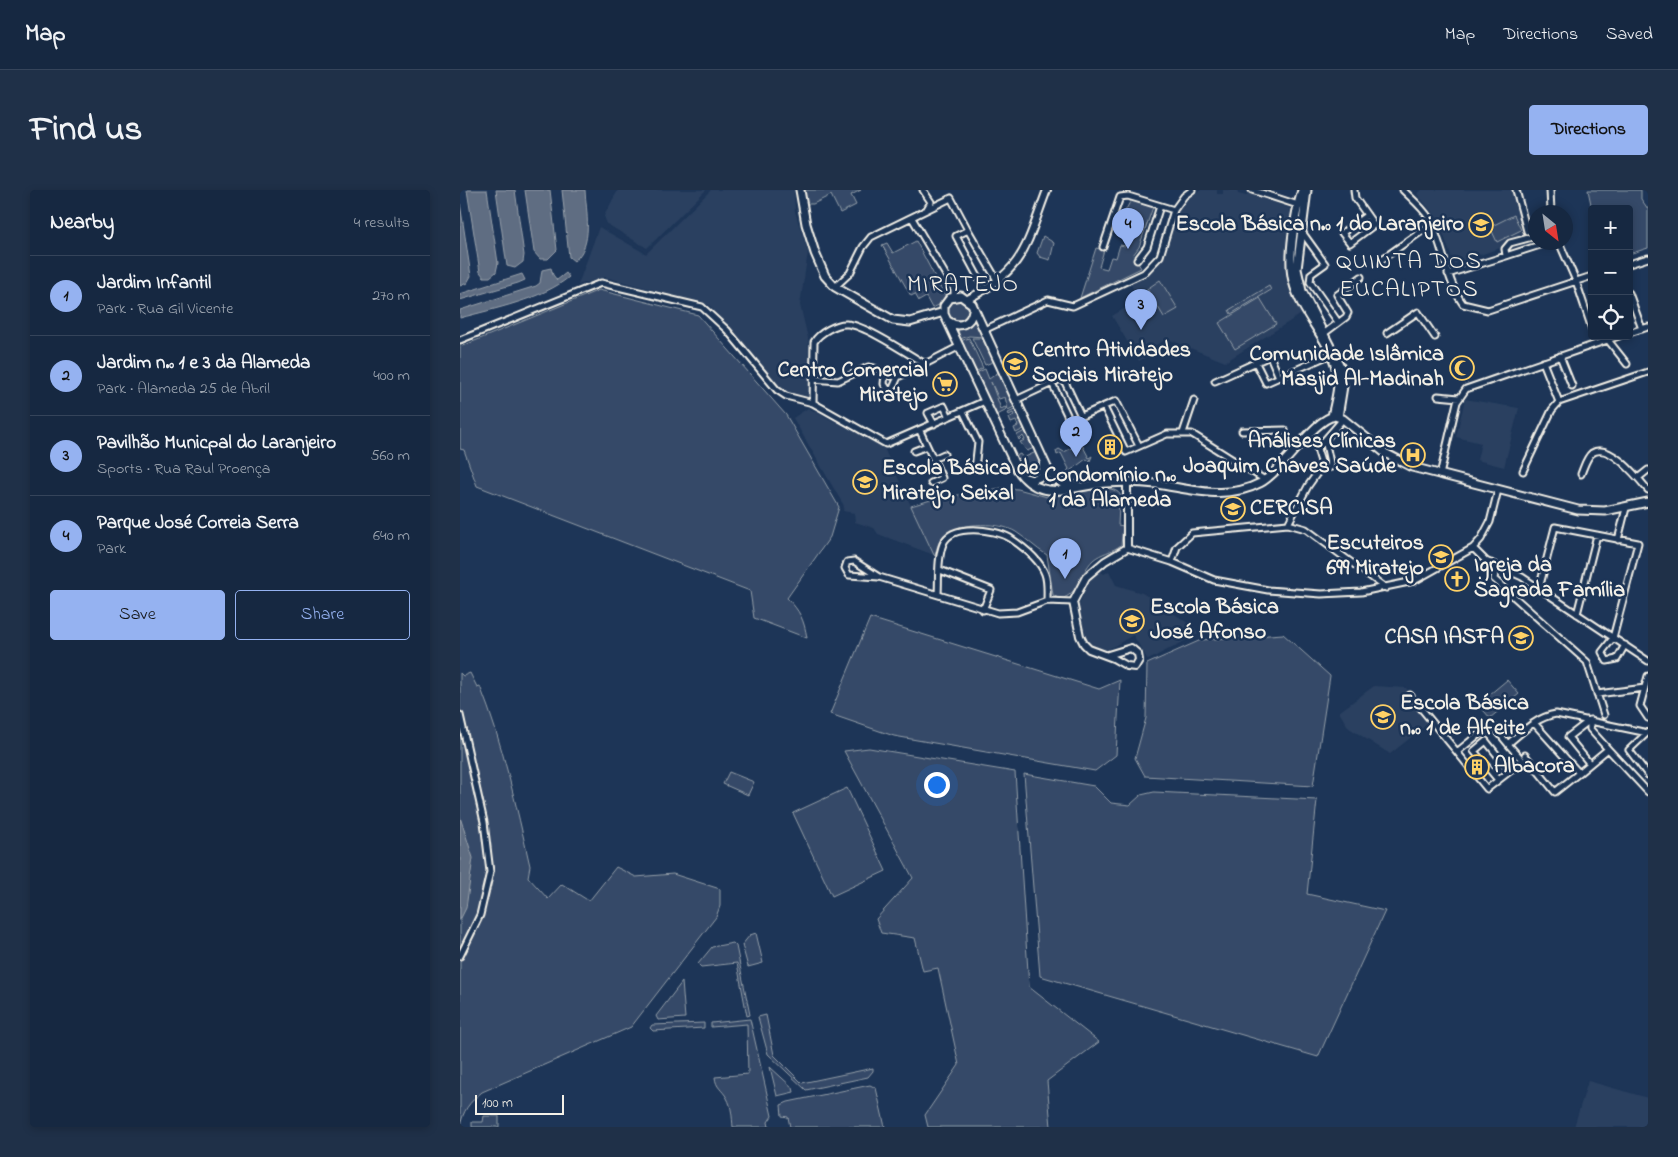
<!DOCTYPE html>
<meta charset="utf-8">
<style>
body{margin:0;font-family:"Indie Flower",sans-serif;background:#1f3048;color:#f1f3f6}
.controls{position:absolute;right:15px;top:15px;display:grid;overflow:hidden;border-radius:5px;box-shadow:0 2px 8px #0003}
.controls button{width:45px;height:45px;display:grid;place-items:center;padding:0;border:0;border-bottom:1px solid #35445a;background:#162841;color:#f1f3f6;font:25px sans-serif}
.compass{position:absolute;left:1068px;top:15px;width:45px;height:45px;border-radius:50%;background:#162841;box-shadow:0 2px 8px #0003;rotate:150deg}
.scale{position:absolute;left:15px;bottom:12px;width:89px;box-sizing:border-box;padding-left:5px;border:2px solid #f4f1e8;border-top:0;font-size:14px;line-height:18px;white-space:nowrap;color:#f4f1e8;-webkit-text-stroke:4px #1d3557;paint-order:stroke}
.you{position:absolute;left:476px;top:594px;width:18px;height:18px;margin:-12px;border:4px solid #fff;border-radius:50%;background:#1a73e8;box-shadow:0 0 0 8px #1a73e833}
.badge{display:grid;place-items:center;width:32px;height:32px;border-radius:50%;background:#95b2f1;color:#111;font-size:16px;font-weight:700}
.pin{position:absolute;translate:-50% -41px;filter:drop-shadow(0 1px 2px #0008)}
.pin::after{content:'';position:absolute;top:26px;width:18px;height:15px;background:inherit;clip-path:polygon(0 0,100% 0,50% 100%)}
.list{margin:0;padding:0;list-style:none}
h2{display:flex;justify-content:space-between;align-items:center;height:65px;margin:0;padding:0 20px;font-size:21px}
h2 small{font-size:16px;font-weight:400;color:#9ea6b1}
.list li{display:grid;grid-template-columns:32px 1fr auto;gap:15px;align-items:center;box-sizing:border-box;height:80px;padding:0 20px;border-top:1px solid #35445a}
.list b{display:block;font-size:19px;white-space:nowrap}
.list p{margin:0;font-size:16px;white-space:nowrap;color:#9ea6b1}
.list em{font-size:16px;font-style:normal;color:#9ea6b1}
.actions{display:flex;gap:10px;padding:15px 20px}
.actions a{flex:1;padding:11px 0;border:1px solid #95b2f1;border-radius:5px;text-align:center;font-size:18px;color:#95b2f1}
.actions .main{background:#95b2f1;color:#111}
.icon{flex:none;width:28px;height:28px;fill:none;stroke:currentColor;stroke-width:2;stroke-linecap:round;stroke-linejoin:round}
.map{position:relative;flex:none;width:1188px;height:937px;overflow:hidden;border-radius:5px}
header{display:flex;align-items:center;gap:30px;box-sizing:border-box;height:70px;padding:0 25px;background:#162841;border-bottom:1px solid #35445a}
header strong{font-size:24px}
nav{display:flex;gap:28px;margin-inline-start:auto;font-size:18px}
.intro{display:flex;align-items:center;justify-content:space-between;box-sizing:border-box;height:120px;padding:0 30px}
h1{margin:0;font-size:35px}
.button{padding:12px 22px;border-radius:5px;background:#95b2f1;color:#111;font-size:18px;font-weight:700}
main{display:flex;gap:30px;padding:0 30px}
aside{flex:1;background:#162841;border-radius:5px;box-shadow:0 2px 8px #0003}
.map>svg:first-child{display:block}
.built{fill:#2a4060}
.green{fill:#354a67;stroke:#949ea8}
.water{fill:#5e6d82;stroke:#9aa2ab}
.lines{fill:none;stroke-linecap:round;stroke-linejoin:round}
.minor-casing{stroke:#f4f1e8;stroke-width:9}
.tertiary-casing{stroke:#f4f1e8;stroke-width:10}
.secondary-casing{stroke:#f4f1e8;stroke-width:11}
.minor{stroke:#1d3557;stroke-width:5}
.tertiary{stroke:#1d3557;stroke-width:6}
.secondary{stroke:#1d3557;stroke-width:7}
.labels{text-anchor:middle;dominant-baseline:central;stroke-width:5;stroke-linejoin:round;paint-order:stroke}
.poi-label{font-size:22px;font-weight:bold;fill:#f4f1e8;stroke:#1d3557;text-anchor:start}
.neighbourhood-label{font-size:24px;letter-spacing:1px;fill:#f4f1e8;stroke:#1d3557}
</style>
<header>
<strong>Map</strong>
<nav><a>Map</a><a>Directions</a><a>Saved</a></nav>
</header>
<div class="intro"><h1>Find us</h1><a class="button">Directions</a></div>
<main>
<aside>
<h2>Nearby<small>4 results</small></h2>
<ul class="list">
<li><span class="badge">1</span><div><b>Jardim Infantil</b><p>Park · Rua Gil Vicente</p></div><em>270 m</em></li>
<li><span class="badge">2</span><div><b>Jardim n.º 1 e 3 da Alameda</b><p>Park · Alameda 25 de Abril</p></div><em>400 m</em></li>
<li><span class="badge">3</span><div><b>Pavilhão Municpal do Laranjeiro</b><p>Sports · Rua Raul Proença</p></div><em>560 m</em></li>
<li><span class="badge">4</span><div><b>Parque José Correia Serra</b><p>Park</p></div><em>640 m</em></li>
</ul>
<div class="actions"><a class="main">Save</a><a>Share</a></div>
</aside>
<div class="map">
<svg width="1188" height="937" viewBox="0 0 1188 937">
<rect width="100%" height="100%" fill="#1d3557"/>
<filter id="ink" filterUnits="userSpaceOnUse"><feTurbulence type="fractalNoise" baseFrequency=".02" numOctaves="2"/><feDisplacementMap in="SourceGraphic" scale="10" xChannelSelector="R" yChannelSelector="G"/><feConvolveMatrix kernelMatrix="1 2 1 2 8 2 1 2 1" color-interpolation-filters="sRGB"/></filter>
<g filter="url(#ink)">
<path class="built" d="M158 0H246L187 58 147 34 144 26Z
M251 0H334L335 22 348 62 340 115 348 148 351 208 335 207 321 200 249 115 145 87 118 95 139 37 186 64Z
M741 0H757V4H763V0H777L778 4 786 6 788 3 829 18 833 24 827 71 828 86 831 100 843 123 765 172 708 149 694 156 697 161 679 171 652 126 679 110 671 95 686 87 699 74 719 19 728 8Z
M962 0H1053L1065 45 1045 51 1040 58 994 74 978 29 957 4Z
M1005 209 1059 218 1044 277 1017 270 1021 253 996 247Z
M348 218 423 256 474 365 418 344 414 338 395 332 394 323 383 321 384 316 333 228Z
M639 380 644 384 649 381 656 395 682 403 703 416 735 438 738 444 688 470 673 445 647 460 627 456 619 415 630 389Z
M914 496 946 498 951 504 948 507 969 533 930 564 889 538 879 522Z
M1128 891 1188 908V937H1114Z"/>
<path class="green" d="M343 0H401L391 5 396 15 380 23 371 5 353 14H347Z
M1128 0H1181V9L1188 19V58L1169 64V19H1132Z
M671 10 693 17 679 57 673 65 681 78 620 108 636 58 644 60 639 77 647 79 651 67 656 68 660 55 665 56 669 43 673 44 677 32 662 27Z
M1054 25 1061 40 1037 52 1030 37Z
M583 46 594 53 590 70 580 67 577 63Z
M456 51 485 106 479 115 472 118 466 107 459 111 455 104 451 106 422 55 427 53 433 63Z
M700 90 718 119 704 127 687 99Z
M809 96 811 100 771 124 769 120Z
M139 100 238 125 326 225 379 317 370 347 327 408C340 421 344 430 347 448L294 428 290 401 17 296 4 260 0 259V157Z
M800 108 816 134 775 159 759 133Z
M488 120a11 11 0 1 1 22 0a11 11 0 1 1-22 0Z
M515 131 524 147 509 146 500 149 498 139Z
M509 148 523 178 515 182 500 151Z
M512 148H524L535 171 525 175Z
M525 179 529 189 540 181 556 216 548 220 545 207 539 209 531 192 541 219 545 217 547 220 535 226 516 183Z
M557 219 566 238 556 243 554 238 558 236 556 231 551 233 549 228 554 225 553 223 549 225 548 223Z
M567 240 574 258 567 261 560 252 565 250 563 246 559 250 557 245Z
M623 249 620 251 629 268 632 266 630 271 626 269 610 281 613 284 610 285 606 282 609 279 601 263 597 265 596 261 599 259 604 262 620 254 617 251Z
M576 262 581 274 579 284 572 288 562 283 554 267 560 264 563 268Z
M541 298 558 299 587 307 646 298C657 300 661 302 663 313L659 316 658 335 663 336 661 355C652 362 641 363 633 370 620 383 619 405 600 409L593 405 587 365C575 358 567 349 556 342 540 332 503 332 487 343 479 348 477 357 475 366L474 365 451 316 474 309Z
M410 428 639 499 660 490 656 565 635 581 434 546 370 524Z
M823 444 870 486 853 596 685 586 675 568 686 528 687 474 741 450Z
M0 483 3 486 10 483 17 497 20 496C43 554 56 615 70 676L68 687 88 709 102 694 129 711 156 677 176 687 213 684 260 699V716L256 727 171 837 22 902C9 913 3 920 0 937Z
M1047 490 1059 504 1030 528 1018 514Z
M409 558 555 582 569 797 639 852 587 891 591 937H468L465 925 499 875 478 778 463 781 455 748 421 743 416 729 453 688 384 561Z
M269 582 294 592 288 605 263 594Z
M564 584 634 596 651 613 670 615 681 605 694 602 857 610 847 704 925 721 858 867 580 786Z
M387 598 426 681 372 706 333 623Z
M296 743 303 773 288 777 282 755 290 745Z
M273 753 276 756 290 825 287 826 277 773 241 777 238 774 252 757Z
M222 792 225 828 198 830 196 826Z
M306 825 314 865 342 893 413 878V881L408 887 346 900 308 864 298 827Z
M290 829 312 926 308 932 309 937H273C272 927 272 917 267 908 262 899 256 898 255 887L288 884 287 834 251 837V833Z
M244 833V838L193 841 190 838 192 835Z
M310 877 333 898 334 902 317 906Z
M410 895 416 898 425 937H330L328 927 322 926 321 915 328 912Z
M24 926H39V937H12V932H23Z"/>
<path class="water" d="M7 0H27L38 73 36 82 30 87H24L20 82Z
M36 0H55L64 65 63 72 55 78 47 76Z
M65 0H90L97 60 88 69H80L74 62Z
M102 0H125C126 21 134 56 114 71L109 67Z
M0 13 11 86 7 93 0 96Z
M91 78 93 85 97 90 106 83 109 87C83 109 33 119 0 128V120L76 96 80 93 82 80Z
M62 84 65 90 58 93 0 110V104Z
M0 627 13 668 6 718 0 730Z"/>
<g class="lines">
<g class="minor-casing">
<path id="minor" d="M463 0 471 12 467 19
M792 0 841 16
M894 0 895 8 914 35 890 53 882 43 907 25
M943 0C952 9 963 18 969 28 984 56 985 88 1003 114L1028 120 1132 86
M1056 0 1067 41
M1090 0 1091 22
M452 28 494 99V106
M842 42 865 74 851 84 850 92 878 132
M1076 46 1050 53 1045 59 1046 66 1080 55 1081 52
M1099 52 1116 91 1132 139
M643 57 660 7 668 6 714 20
M677 70 687 57 700 16
M921 70 962 41 973 37
M1169 74 1188 68
M988 84 1046 66
M375 97 390 83 403 57 411 47 491 8 508 40
M525 100 496 46 508 40 538 92
M1169 103 1182 139
M524 140 588 110 613 116 684 83 700 66 714 20 724 6 732 0
M927 143 958 122 975 147
M1169 143 1188 137
M862 145 886 127 888 123 877 105 901 87
M0 150 141 93 242 117 267 140 317 200 326 206 353 213
M1148 150 1167 174
M500 156 465 174C448 164 405 135 387 134 377 133 359 143 354 152L353 213 426 254 525 211
M1100 166 1112 196
M796 173 806 193 874 163
M425 184 424 194 428 200 433 198 438 187
M353 189 378 191 408 177 414 178 431 186 438 187 465 174
M755 191 810 166 819 187
M592 193 610 231 656 211 679 256
M978 206 999 208
M556 210 603 188 621 226
M1099 212 1188 182
M644 217 666 262 707 244H732L805 290
M503 221 518 252 515 279
M474 234 468 223 484 216 489 227
M460 241 482 288 471 293
M782 241 825 240
M723 243 734 210
M454 261 467 256
M473 269 484 264
M863 278 857 259 883 229
M1063 281 1092 220 1099 212 1083 172
M1121 284C1124 277 1126 268 1132 263 1149 251 1179 289 1188 300
M980 285 997 212 1006 199 1159 146
M1178 288 1188 280
M828 334 848 296 860 279 871 277 865 250
M1158 350 1166 318
M667 358 712 372 754 390 808 400 861 404 901 402 954 391 1013 358 1021 349 1030 332 1038 300
M1013 358 1026 371 1062 387 1188 471
M712 372 717 357 732 343 828 334 846 339 854 345 926 398
M1031 373 1035 383 1034 389 1127 472 1144 525
M480 380 531 400 523 420
M419 387 394 371 387 372 385 378 389 385 419 387 538 423 557 422 587 411 613 412
M1079 399 1095 337 1178 353 1153 448 1142 462 1147 471 1157 469 1165 455
M478 404C479 389 477 369 483 354 491 333 534 339 550 348 562 356 580 370 585 384 588 392 587 402 587 411
M1117 424 1137 345
M1188 486 1180 516 1188 528
M1137 504 1185 498
M950 505 997 562 1029 536 1034 537 1048 554C1063 541 1077 527 1096 524L1188 543
M0 525 24 632 30 682 20 725 0 766
M1130 530 1108 547 1130 574
M1074 533 1119 583 1148 559 1130 539V530
M1187 543 1169 560 1188 585
M1148 559 1188 602
M997 562 1027 599 1063 571 1048 554
M1065 565 1095 602 1119 583
M1038 590 1014 561 1026 551 1050 581"/>
</g>
<g class="tertiary-casing">
<path id="tertiary" d="M508 109C565 80 566 55 587 0
M648 465 671 458 678 464 679 470 675 477 667 476 653 468 629 459 624 454 620 446 613 412 626 387 645 371 667 358V293"/>
</g>
<g class="secondary-casing">
<path id="secondary" d="M340 0 346 34 355 63 365 86 375 97 433 130 450 132 484 122
M842 0C835 24 827 68 833 91 841 126 875 153 878 189 879 201 874 215 872 227
M847 0 837 79 842 101 881 178 883 196 878 227
M488 131C499 139 511 134 513 120
M566 288 572 290 581 286 584 272
M619 296 603 294 590 284 512 114 501 106 490 108 484 116V124L557 279C563 288 571 296 583 299 603 304 626 294 647 293 663 292 679 292 696 294 731 299 766 311 800 293 825 279 853 229 875 226L883 229 925 263 952 277 1118 320 1145 321 1188 312"/>
</g>
<use href="#minor" class="minor"/>
<use href="#tertiary" class="tertiary"/>
<use href="#secondary" class="secondary"/>
</g>
</g>
<defs>
<g id="school-ring" transform="scale(1.25)"><circle r="9.5" fill="#1d3557" stroke="#ffd166" stroke-width="1.5"/><path d="M0-5L7-2L0 1L-7-2ZM-4 1L0 2.5L4 1V4Q0 6-4 4Z" fill="#ffd166"/></g>
<g id="mosque-ring" transform="scale(1.25)"><circle r="9.5" fill="#1d3557" stroke="#ffd166" stroke-width="1.5"/><path d="M3.5-4.9A6 6 0 1 0 3.5 4.9A5 5 0 1 1 3.5-4.9Z" fill="#ffd166"/></g>
<g id="supermarket-ring" transform="scale(1.25)"><circle r="9.5" fill="#1d3557" stroke="#ffd166" stroke-width="1.5"/><path d="M-6-5.5h2.5l.6 2H6L4.5 2H-2.5L-4.4-4H-6ZM-1.5 3.2a1.3 1.3 0 1 0 .1 0ZM3 3.2a1.3 1.3 0 1 0 .1 0Z" fill="#ffd166"/></g>
<g id="building-ring" transform="scale(1.25)"><circle r="9.5" fill="#1d3557" stroke="#ffd166" stroke-width="1.5"/><path d="M-4-6H4V6H1V3H-1V6H-4ZM-2.5-4.3h1.7v1.8h-1.7ZM.8-4.3h1.7v1.8H.8ZM-2.5-1h1.7V.8h-1.7ZM.8-1h1.7V.8H.8Z" fill="#ffd166"/></g>
<g id="hospital-ring" transform="scale(1.25)"><circle r="9.5" fill="#1d3557" stroke="#ffd166" stroke-width="1.5"/><path d="M-5-5h3v3.5h4V-5h3V5h-3V1.5h-4V5h-3Z" fill="#ffd166"/></g>
<g id="church-ring" transform="scale(1.25)"><circle r="9.5" fill="#1d3557" stroke="#ffd166" stroke-width="1.5"/><path d="M-1.2-6h2.4v3.5h3.3v2.4h-3.3V6h-2.4V-.1h-3.3v-2.4h3.3Z" fill="#ffd166"/></g>
</defs>
<g fill-rule="evenodd">
<use href="#school-ring" x="1021" y="35"/>
<use href="#school-ring" x="555" y="174"/>
<use href="#mosque-ring" x="1002" y="178"/>
<use href="#supermarket-ring" x="485" y="194"/>
<use href="#building-ring" x="650" y="257"/>
<use href="#hospital-ring" x="953" y="265"/>
<use href="#school-ring" x="405" y="292"/>
<use href="#school-ring" x="773" y="319"/>
<use href="#school-ring" x="981" y="367"/>
<use href="#church-ring" x="997" y="389"/>
<use href="#school-ring" x="672" y="431"/>
<use href="#school-ring" x="1061" y="448"/>
<use href="#school-ring" x="923" y="527"/>
<use href="#building-ring" x="1017" y="577"/>
</g>
<g class="labels">
<g class="poi-label">
<text x="1004" y="35" text-anchor="end">Escola Básica n.º 1 do Laranjeiro</text>
<text x="572" y="161">Centro Atividades<tspan x="572" dy="25">Sociais Miratejo</tspan></text>
<text x="984" y="165" text-anchor="end">Comunidade Islâmica<tspan x="984" dy="25">Masjid Al-Madinah</tspan></text>
<text x="468" y="181" text-anchor="end">Centro Comercial<tspan x="468" dy="25">Miratejo</tspan></text>
<text x="936" y="252" text-anchor="end">Análises Clínicas<tspan x="936" dy="25">Joaquim Chaves Saúde</tspan></text>
<text x="422" y="279">Escola Básica de<tspan x="422" dy="25">Miratejo, Seixal</tspan></text>
<text x="650" y="286" text-anchor="middle">Condomínio n.º<tspan x="650" dy="25">1 da Alameda</tspan></text>
<text x="790" y="319">CERCISA</text>
<text x="964" y="354" text-anchor="end">Escuteiros<tspan x="964" dy="25">699 Miratejo</tspan></text>
<text x="1014" y="376">Igreja da<tspan x="1014" dy="25">Sagrada Família</tspan></text>
<text x="690" y="418">Escola Básica<tspan x="690" dy="25">José Afonso</tspan></text>
<text x="1044" y="448" text-anchor="end">CASA IASFA</text>
<text x="940" y="514">Escola Básica<tspan x="940" dy="25">n.º 1 de Alfeite</tspan></text>
<text x="1034" y="577">Albacora</text>
</g>
<g class="neighbourhood-label">
<text x="949" y="72">QUINTA DOS<tspan x="949" dy="28">EUCALIPTOS</tspan></text>
<text x="503" y="95">MIRATEJO</text>
</g>
</g>
</svg>
<div class="controls">
<button>+</button>
<button>−</button>
<button><svg class="icon" aria-label="locate" viewBox="0 0 24 24"><circle cx="12" cy="12" r="6"/><path d="M12 2v4M12 18v4M2 12h4M18 12h4"/></svg></button>
</div>
<svg class="compass" viewBox="-18 -18 36 36"><path d="M0-13l5 13h-10z" fill="#e53935"/><path d="M0 13l5-13h-10z" fill="#9ea6b1"/></svg>
<div class="scale">100 m</div>
<div class="you"></div>
<div class="pin badge" style="left:605px;top:389px">1</div>
<div class="pin badge" style="left:616px;top:267px">2</div>
<div class="pin badge" style="left:681px;top:140px">3</div>
<div class="pin badge" style="left:668px;top:59px">4</div>
</div>
</main>
